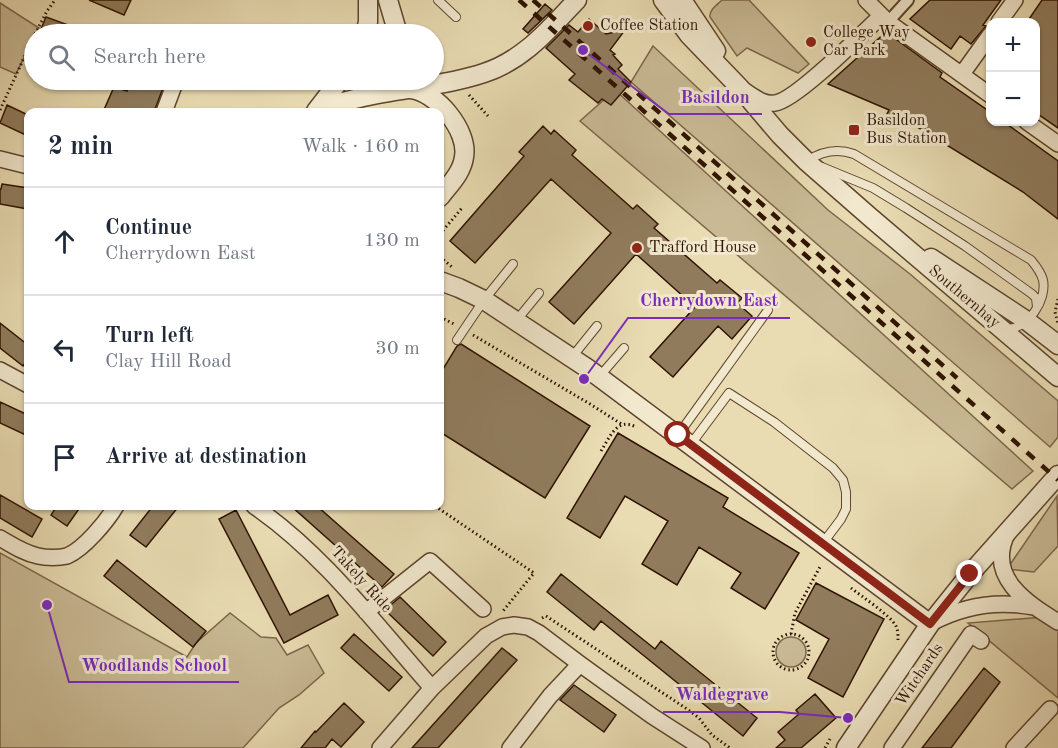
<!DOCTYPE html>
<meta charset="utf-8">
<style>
body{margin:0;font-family:"Old Standard TT",serif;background:#f6f6f7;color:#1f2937}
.controls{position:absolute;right:18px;top:18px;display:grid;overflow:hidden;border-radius:12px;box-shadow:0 2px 4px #0004}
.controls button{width:54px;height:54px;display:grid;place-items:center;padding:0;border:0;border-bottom:2px solid #e0e1e3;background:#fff;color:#1f2937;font:30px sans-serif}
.stop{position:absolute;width:18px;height:18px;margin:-14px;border:4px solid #8f2418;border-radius:50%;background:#fff}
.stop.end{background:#8f2418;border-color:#fff;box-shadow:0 2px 6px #0008}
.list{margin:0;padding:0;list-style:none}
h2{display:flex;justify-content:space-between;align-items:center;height:78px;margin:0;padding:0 24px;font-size:26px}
h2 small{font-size:20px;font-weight:400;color:#747a83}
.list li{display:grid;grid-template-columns:39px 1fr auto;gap:18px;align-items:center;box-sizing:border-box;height:108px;padding:0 24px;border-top:2px solid #e0e1e3}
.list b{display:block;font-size:22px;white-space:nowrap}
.list p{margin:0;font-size:20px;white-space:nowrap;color:#747a83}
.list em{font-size:20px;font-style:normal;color:#747a83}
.icon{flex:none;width:33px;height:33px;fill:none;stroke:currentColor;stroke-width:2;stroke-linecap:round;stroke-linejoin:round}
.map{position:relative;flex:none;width:1058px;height:748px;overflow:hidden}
.search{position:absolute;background:#fff;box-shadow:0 2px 4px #0004;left:24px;top:24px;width:420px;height:66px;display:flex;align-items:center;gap:15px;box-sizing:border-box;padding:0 21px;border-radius:33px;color:#747a83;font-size:22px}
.panel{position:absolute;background:#fff;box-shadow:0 2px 4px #0004;left:24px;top:108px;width:420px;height:402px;border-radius:12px}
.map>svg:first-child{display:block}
.green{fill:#c9ba95;stroke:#7c664a;stroke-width:1.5}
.building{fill:#907c5d;stroke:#2f1300;stroke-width:1.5}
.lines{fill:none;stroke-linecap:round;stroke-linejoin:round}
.service-casing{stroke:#5e452d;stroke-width:10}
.pedestrian-casing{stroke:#5e452d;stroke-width:14}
.minor-casing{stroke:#5e452d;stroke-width:18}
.tertiary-casing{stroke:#5e452d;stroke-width:21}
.path{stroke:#2f1300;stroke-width:3;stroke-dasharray:1.5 3;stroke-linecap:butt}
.service{stroke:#f1e8ce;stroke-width:8}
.pedestrian{stroke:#f1e8ce;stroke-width:10}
.minor{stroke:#f1e8ce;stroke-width:15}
.tertiary{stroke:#f1e8ce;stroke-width:18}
.rail{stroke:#2f1300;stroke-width:4.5;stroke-dasharray:10 10;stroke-linecap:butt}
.route{stroke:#8f2418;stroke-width:8}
.poi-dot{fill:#8f2418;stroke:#f1e8ce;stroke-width:2}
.labels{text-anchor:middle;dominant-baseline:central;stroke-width:6;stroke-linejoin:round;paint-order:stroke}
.poi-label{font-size:16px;fill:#2f1300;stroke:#f1e8ce;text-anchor:start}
.street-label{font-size:16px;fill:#2f1300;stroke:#f1e8ce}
.leader{fill:none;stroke:#7b2cbf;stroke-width:2}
.callout-dot{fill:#7b2cbf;stroke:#f1e8ce;stroke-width:2}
.callout-label{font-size:18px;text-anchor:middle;font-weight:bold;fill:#7b2cbf;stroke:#f1e8ce;stroke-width:6;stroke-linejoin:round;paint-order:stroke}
</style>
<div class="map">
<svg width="1058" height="748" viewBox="0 0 1058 748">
<rect width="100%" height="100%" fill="#e9dcb3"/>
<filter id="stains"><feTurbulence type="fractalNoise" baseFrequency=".00333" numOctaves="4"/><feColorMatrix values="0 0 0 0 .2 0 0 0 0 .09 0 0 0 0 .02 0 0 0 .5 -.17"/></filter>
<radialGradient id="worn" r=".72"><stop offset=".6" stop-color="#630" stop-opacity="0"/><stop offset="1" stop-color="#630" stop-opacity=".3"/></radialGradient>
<path class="green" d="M722 0H749L809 64 798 73 747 48 737 56 710 17C709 10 717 5 722 0Z
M0 3 39 28 36 34H34V37L16 74 0 67Z
M653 46 828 210 910 274 1058 401V437L1050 447 631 82Z
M615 90 1033 471 1012 489 580 121Z
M1057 496 1058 546 1034 572 1007 569Z
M0 553 187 657 196 643 230 613 261 637 276 638 287 655 308 645 324 673 299 695 279 708 243 748H0Z
M1058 616V698L968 623Z
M776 652a15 15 0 1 1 30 0a15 15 0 1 1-30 0Z"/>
<path class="building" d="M89 0H131L124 15Z
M930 0H1001L983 25 986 26 971 44 960 36 951 49 910 19Z
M1042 0H1058V128L1035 112V22H1027Z
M545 4 552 10 528 33 523 29Z
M46 17 90 33V34H39Z
M589 19 606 34 625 30 610 50 615 54 613 55 622 65 618 69 631 82 611 105 602 99 598 103 569 80 575 74 546 48 569 25 578 32Z
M886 32 942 73 940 77 990 112V122H1004L1058 161V219L1023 192 906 120 903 123 887 114 889 110 828 84Z
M131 80H166L154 112H103L114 87 127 91Z
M7 105 28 115V136L0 123Z
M543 126 551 134 554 130 576 150 572 155 633 209 637 205 658 224 654 228 717 283 720 280 742 298 737 303 752 316 732 339 718 326 673 377 650 357 695 307 636 254 574 324 549 302 611 233 551 179 475 263 450 241 524 156 519 152Z
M2 184 28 188V209L0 204V189H1Z
M0 323 28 345V359L23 366 0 348Z
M461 344 590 426 545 498 440 432V374L457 346Z
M0 402 28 415V436L0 423Z
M618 433 728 498 723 507 799 553 765 609 731 588 741 573 699 547 677 585 642 564 668 521 625 496 600 538 567 518Z
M0 495 42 519 32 537 0 518Z
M57 506H81L67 526 51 515Z
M153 506H179L146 547 130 535Z
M291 506H317L394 574 382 587Z
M236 510 290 615 328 595 338 615 284 643 219 519Z
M117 560 206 631 193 647 104 576Z
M561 574 655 649 661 641 757 718 743 736 601 621 594 630 547 592Z
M816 583 884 619 843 697 808 678 829 639 796 620Z
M400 597 446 642 433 656 385 610Z
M354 634 402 677 389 691 341 648Z
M502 648 517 660 438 748H412Z
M984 668 1000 682 951 748H922Z
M574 685 616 715 604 732 560 700Z
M815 694 836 718 801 748H776L785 740 778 732 799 714 796 710Z
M344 703 364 722 341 747 332 739 325 748H301L315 731 316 732Z"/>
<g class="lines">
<g class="service-casing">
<path id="service" d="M438 0 456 17
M807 161C822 151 837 148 854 154L1031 260C1036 266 1041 272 1043 280 1047 300 1028 329 1007 329
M822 167 873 188 906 208 965 246 1032 294 1036 298 1037 307
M516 321 539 293
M457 340 484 300 513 264
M572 357 597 326
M599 377 624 348
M678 435 768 310
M691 444 729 393 774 422 833 468 843 480 846 492V509L841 519 823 543"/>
</g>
<g class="pedestrian-casing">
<path id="pedestrian" d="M888 22 908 0"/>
</g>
<g class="minor-casing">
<path id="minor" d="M866 0 888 22 990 95
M999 22 1015 0
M962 74 990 35
M745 91C754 97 764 105 775 103 795 101 863 33 881 16
M164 112 176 80
M1027 122 1058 144
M0 159 28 166
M0 370 28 385
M254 506C324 554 376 625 432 688
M1007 534C986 577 1027 603 1058 622
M0 538C12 545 24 553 38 556 46 558 59 558 67 556 84 549 107 521 116 506
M366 612 430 561 483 609
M931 623C963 606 997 600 1033 607
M380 748 432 688 486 636 502 627 514 625 528 627 539 633 580 664 652 716 702 748
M510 748 550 696 580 664
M892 748 971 634 981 641
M1014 748 1050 709"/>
</g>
<g class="tertiary-casing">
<path id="tertiary" d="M388 0 398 34
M663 0 689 35 740 88 780 135 806 161 870 217 1058 377
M682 0 716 51
M365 34 368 22V0
M410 89C436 91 469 131 464 157 462 173 449 185 440 197
M316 111 340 80
M320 112C333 103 348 101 363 97 403 88 445 86 484 73 524 60 549 29 577 0
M931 258 1027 321 1058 345
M440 281 459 288 484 300 587 368 930 624
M846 748 930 624 970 574 1058 475"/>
</g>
<path class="path" d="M35 34 47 11 55 0
M469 95 488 116
M0 110 34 36
M440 136 443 144
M440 234 462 208
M440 257 452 267
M1058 299 1055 312 1058 324
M440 305 442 298
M440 317 454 324
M473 335 590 404 623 425
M601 451C610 437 617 417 636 427
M435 506 534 573 503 611
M851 588C861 596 890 615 896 626 898 630 898 636 898 640
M542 618 546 616 687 709 699 718 712 735 730 748
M773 652a18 18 0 1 1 36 0a18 18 0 1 1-36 0Z
M791 634 795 613 821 565
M825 748 830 739"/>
<use href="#service" class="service"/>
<use href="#pedestrian" class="pedestrian"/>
<use href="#minor" class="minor"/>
<use href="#tertiary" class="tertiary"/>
<path class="rail" d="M519 0 1058 480
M533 0 957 378"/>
</g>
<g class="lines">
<path class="route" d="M678 435 930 624 970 574"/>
</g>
<g class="poi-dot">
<circle cx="588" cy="26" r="6"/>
<circle cx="811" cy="42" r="6"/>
<rect x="848" y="124" width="12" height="12" rx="3"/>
<circle cx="637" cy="248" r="6"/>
</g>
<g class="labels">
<g class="poi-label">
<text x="600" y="26">Coffee Station</text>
<text x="823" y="33">College Way<tspan x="823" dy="18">Car Park</tspan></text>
<text x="866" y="121">Basildon<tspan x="866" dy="18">Bus Station</tspan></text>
<text x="649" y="248">Trafford House</text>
</g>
<g class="street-label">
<text transform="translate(964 297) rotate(40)">Southernhay</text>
<text transform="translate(361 580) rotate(48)">Takely Ride</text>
<text transform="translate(920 675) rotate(-56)">Witchards</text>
</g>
</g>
<path class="leader" d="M583 50L669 114H762M584 379L628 318H790M47 605L69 682H239M848 718L780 712H663"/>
<g class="callout-dot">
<circle cx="583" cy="50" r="6"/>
<circle cx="584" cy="379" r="6"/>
<circle cx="47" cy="605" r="6"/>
<circle cx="848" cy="718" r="6"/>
</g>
<g class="callout-label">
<text x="715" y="103">Basildon</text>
<text x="709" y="306">Cherrydown East</text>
<text x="154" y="671">Woodlands School</text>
<text x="722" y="700">Waldegrave</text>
</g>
<rect width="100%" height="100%" filter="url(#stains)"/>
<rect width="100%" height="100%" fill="url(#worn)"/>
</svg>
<div class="controls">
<button>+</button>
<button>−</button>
</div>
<div class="stop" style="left:678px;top:435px"></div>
<div class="stop end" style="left:970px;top:574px"></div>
<div class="search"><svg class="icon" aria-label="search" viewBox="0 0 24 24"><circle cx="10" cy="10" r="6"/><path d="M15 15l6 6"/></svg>Search here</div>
<section class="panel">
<h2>2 min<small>Walk · 160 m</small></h2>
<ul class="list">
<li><svg class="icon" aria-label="ahead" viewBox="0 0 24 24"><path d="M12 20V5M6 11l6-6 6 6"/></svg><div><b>Continue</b><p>Cherrydown East</p></div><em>130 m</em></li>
<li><svg class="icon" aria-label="left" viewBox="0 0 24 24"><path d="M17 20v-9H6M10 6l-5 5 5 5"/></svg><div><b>Turn left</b><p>Clay Hill Road</p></div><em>30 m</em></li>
<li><svg class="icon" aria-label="arrive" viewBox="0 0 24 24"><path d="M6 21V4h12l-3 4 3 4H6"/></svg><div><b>Arrive at destination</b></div></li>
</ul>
</section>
</div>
